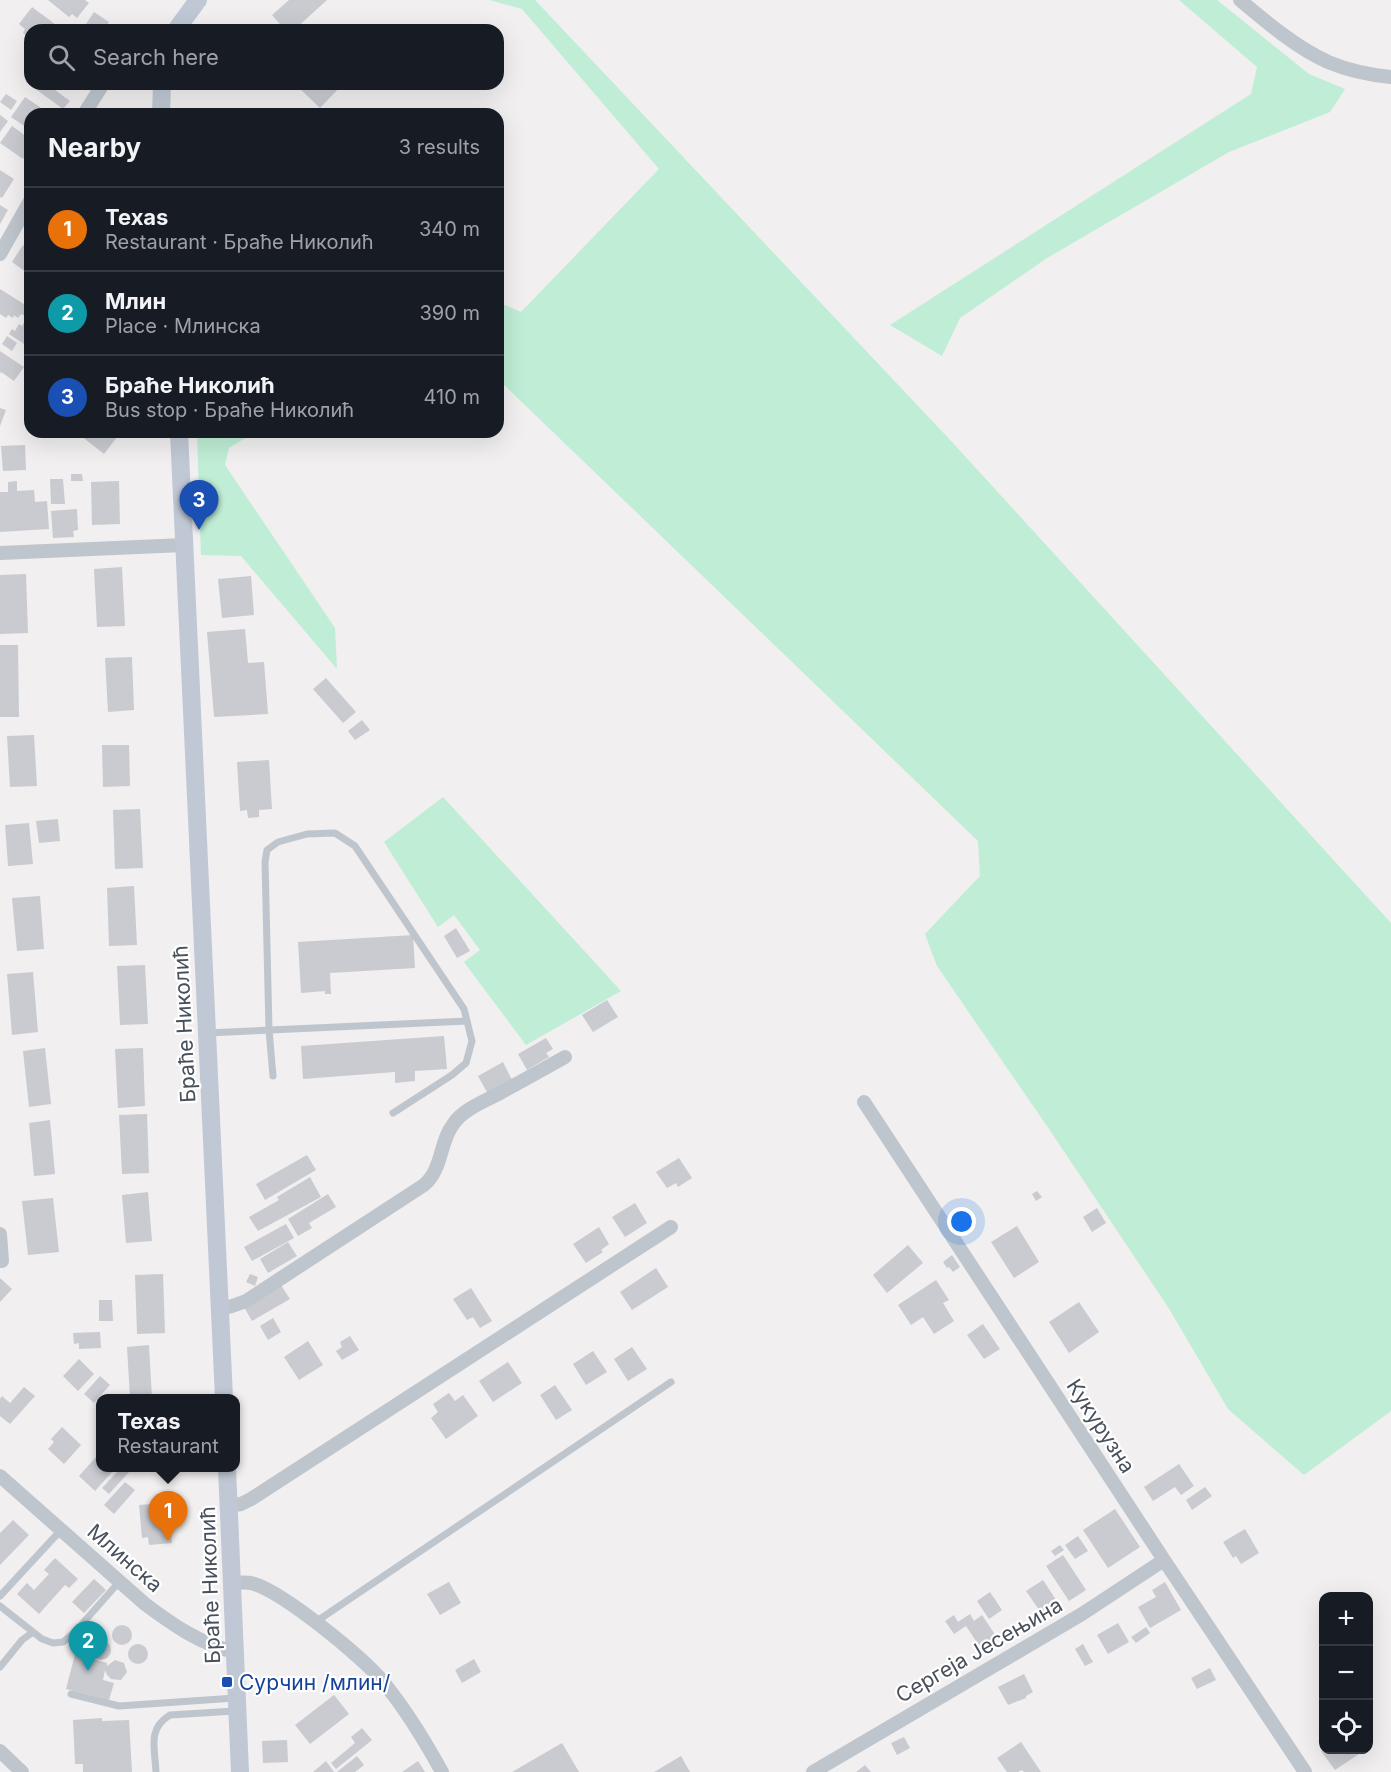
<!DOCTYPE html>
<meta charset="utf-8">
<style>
body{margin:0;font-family:Inter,sans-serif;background:#242831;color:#f1f3f6}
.controls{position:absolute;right:18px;bottom:18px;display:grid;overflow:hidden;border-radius:12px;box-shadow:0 6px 24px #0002}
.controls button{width:54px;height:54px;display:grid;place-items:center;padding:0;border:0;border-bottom:2px solid #363941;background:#171b24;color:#f1f3f6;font:30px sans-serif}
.you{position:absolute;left:962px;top:1222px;width:21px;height:21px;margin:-15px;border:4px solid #fff;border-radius:50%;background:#1a73e8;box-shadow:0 0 0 9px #1a73e833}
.badge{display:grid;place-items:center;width:39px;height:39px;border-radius:50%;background:#0b8043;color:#fff;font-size:20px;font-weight:700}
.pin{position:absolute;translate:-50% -50px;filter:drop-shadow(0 2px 3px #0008)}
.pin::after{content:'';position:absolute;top:32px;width:21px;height:18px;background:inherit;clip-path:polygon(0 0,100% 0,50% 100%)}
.popup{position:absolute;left:96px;top:1394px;width:144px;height:78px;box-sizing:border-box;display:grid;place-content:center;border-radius:12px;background:#171b24;filter:drop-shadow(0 2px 4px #0005);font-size:20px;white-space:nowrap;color:#9ea1a6}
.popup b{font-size:22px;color:#f1f3f6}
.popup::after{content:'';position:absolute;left:50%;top:100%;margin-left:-12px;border:12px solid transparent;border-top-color:#171b24}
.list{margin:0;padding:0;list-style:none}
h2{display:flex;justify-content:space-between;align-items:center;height:78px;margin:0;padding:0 24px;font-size:26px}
h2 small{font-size:20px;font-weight:400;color:#9ea1a6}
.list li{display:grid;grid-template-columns:39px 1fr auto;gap:18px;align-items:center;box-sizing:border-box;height:84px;padding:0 24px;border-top:2px solid #363941}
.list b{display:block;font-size:22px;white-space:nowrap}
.list p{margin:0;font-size:20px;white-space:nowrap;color:#9ea1a6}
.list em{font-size:20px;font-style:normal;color:#9ea1a6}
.icon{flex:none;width:33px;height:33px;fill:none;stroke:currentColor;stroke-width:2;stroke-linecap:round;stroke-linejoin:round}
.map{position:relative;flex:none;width:1391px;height:1772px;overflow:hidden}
.search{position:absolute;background:#171b24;box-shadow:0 6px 24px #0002;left:24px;top:24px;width:480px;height:66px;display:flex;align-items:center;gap:15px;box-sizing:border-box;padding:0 21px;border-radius:18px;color:#9ea1a6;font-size:22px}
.panel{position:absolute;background:#171b24;box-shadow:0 6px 24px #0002;left:24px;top:108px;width:480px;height:330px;border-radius:18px}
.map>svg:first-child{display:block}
.green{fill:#bfedd5}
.building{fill:#c9cbd1}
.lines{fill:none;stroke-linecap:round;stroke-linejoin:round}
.lane{stroke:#bec5cd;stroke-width:7}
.street{stroke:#bec5cd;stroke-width:14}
.secondary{stroke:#c0c8d5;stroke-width:18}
.transit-dot{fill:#1a4fb4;stroke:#fff;stroke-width:2}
.labels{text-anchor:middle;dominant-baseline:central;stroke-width:4.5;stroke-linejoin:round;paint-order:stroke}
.street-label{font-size:21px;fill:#48505c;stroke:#fff}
.transit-label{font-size:21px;fill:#164399;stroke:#fff;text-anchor:start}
</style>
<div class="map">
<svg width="1391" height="1772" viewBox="0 0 1391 1772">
<rect width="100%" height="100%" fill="#f1efef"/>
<path class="green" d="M490 0H535L952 442 1391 923V1411L1304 1475 1228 1409 1168 1307 1049 1129 937 966 925 934 980 876 978 841 498 379V302L521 312 659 169 522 9Z
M1179 0H1217L1309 74 1345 89 1330 112 1229 152 1047 258 960 318 942 356 890 325 1251 94 1257 67Z
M197 432H255L229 448 225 465 335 628 337 669 241 556 201 555Z
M443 797 621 991 526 1045 464 962 480 950 454 915 438 927 384 842Z"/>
<path class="building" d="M48 0H85L89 3 77 18 72 14 69 17Z
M289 0H327L294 30H285L272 15Z
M32 7 63 30H30V38L23 33 25 29 19 24Z
M94 12 109 22 104 30H82Z
M30 77V84H47L70 101 63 109 26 82Z
M295 84H341L342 85 320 108Z
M6 94 17 101 11 110 0 102Z
M25 97 50 114H30V130L11 117Z
M0 115 8 121 0 132Z
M12 126 30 139V148L23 159 0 143Z
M0 170 14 179 2 198 0 197Z
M0 205 8 210 0 224Z
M23 245 30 250V275L12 262Z
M0 289 30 308V319L21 314 18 318 14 315 13 318 8 315 6 318 0 314Z
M25 321 30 324V335L24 344 9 334 12 329 15 331 19 324 22 326Z
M7 336 17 343 12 351 2 344Z
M0 351 24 367 14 381 1 372 0 374Z
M0 408 6 410 0 426Z
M76 432H121L104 454Z
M25 445 26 470 3 471 1 446Z
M71 474H82L83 481H71Z
M50 479H63L65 504H51Z
M17 481V491L34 490 35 502 47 501 49 529 0 532V492H8V482Z
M119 481 120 524 92 525 91 482Z
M77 509 78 530 73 531 74 537 53 538 51 511Z
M122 567 125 626 97 627 94 569Z
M26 574 28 633 0 634V575Z
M251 576 254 615 222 618 218 579Z
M245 629 248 663 264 662 268 714 214 717 207 632Z
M0 645H18L19 717H0Z
M132 657 134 710 108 712 105 658Z
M326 678 356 712 343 723 313 689Z
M362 720 370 730 355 740 348 731Z
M34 735 37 786 10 787 7 736Z
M102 745H129L130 786 103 787Z
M269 760 272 809 259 810V817L248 818 247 810 240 811 237 762Z
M140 809 143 868 115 869 113 810Z
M58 819 60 841 39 843 36 821Z
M29 823 33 864 8 866 5 825Z
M134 886 137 945 109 946 107 888Z
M40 896 44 949 17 951 12 898Z
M456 928 470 951 457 958 444 936Z
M413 935 415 968 330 973 331 994H325V991L301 993 298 942Z
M145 965 148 1024 120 1025 117 966Z
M33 972 38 1032 12 1035 7 974Z
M607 1000 618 1017 593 1032 582 1015Z
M444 1036 447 1069 415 1071V1081L395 1083V1072L303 1079 301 1046Z
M546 1038 553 1049 546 1053 549 1057 527 1070 518 1054Z
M45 1048 51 1104 29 1107 23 1051Z
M143 1048 145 1106 118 1108 115 1049Z
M503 1062 512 1080 488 1094 478 1076Z
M147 1114 149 1173 122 1174 119 1115Z
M50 1120 55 1174 34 1176 29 1123Z
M307 1155 316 1170 265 1200 256 1184Z
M679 1158 692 1178 678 1187 676 1183 667 1188 656 1172Z
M310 1177 321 1197 258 1231 249 1217 279 1200 277 1197Z
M1037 1191 1042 1197 1036 1201 1032 1194Z
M148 1192 152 1241 126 1243 122 1195Z
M328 1194 336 1207 309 1223 312 1228 298 1236 288 1219Z
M53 1198 59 1252 28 1255 22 1201Z
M635 1203 647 1223 625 1237 612 1217Z
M1097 1208 1106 1223 1092 1232 1083 1217Z
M964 1213 972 1226 960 1234 954 1220Z
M286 1224 294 1238 252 1261 244 1247Z
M1017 1226 1039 1262 1014 1278 991 1242Z
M599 1227 609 1244 601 1250 603 1252 586 1263 573 1244Z
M288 1242 297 1256 268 1273 260 1259Z
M908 1245 923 1263 887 1293 873 1275Z
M952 1255 960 1267 953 1272 949 1267 947 1268 943 1262Z
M656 1268 668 1287 632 1310 620 1292Z
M163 1274 165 1333 137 1334 135 1275Z
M250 1274 258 1277 255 1286 246 1282Z
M0 1278 12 1289 0 1302Z
M936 1280 949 1300 943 1303 954 1321 934 1334 923 1317 911 1325 898 1305Z
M281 1285 290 1299 252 1321 244 1307Z
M471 1288 492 1321 480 1328 473 1317 467 1320 453 1299Z
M99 1300H112L113 1321H99Z
M1079 1302 1099 1332 1069 1353 1049 1322Z
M273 1318 281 1332 268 1340 260 1326Z
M983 1324 1000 1349 984 1359 967 1335Z
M100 1332 101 1348 79 1349V1343L74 1344 73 1333Z
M350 1336 359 1350 342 1360 336 1351 342 1347 340 1342Z
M308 1341 323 1365 299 1380 284 1357Z
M149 1345 152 1398H130L127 1347Z
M632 1347 647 1369 628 1381 614 1359Z
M593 1351 607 1372 586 1385 573 1364Z
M79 1359 94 1374 78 1391 63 1376Z
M508 1362 522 1383 493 1402 479 1381Z
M100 1376 110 1385 94 1403 84 1394Z
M555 1385 572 1410 556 1420 540 1395Z
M24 1387 35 1396 10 1424 0 1416V1399L2 1396 10 1403Z
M449 1393 455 1401 463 1395 478 1416 446 1439 431 1418 438 1412 433 1404Z
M62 1427 81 1445 64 1464 48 1449 54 1442 51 1439Z
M96 1457 100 1462V1468H107L112 1472 95 1491 79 1476Z
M1179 1464 1194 1486 1181 1495 1175 1487 1153 1501 1144 1487Z
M121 1468H124L129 1472 109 1494 102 1488Z
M125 1482 135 1490 114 1514 104 1505Z
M1205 1487 1212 1496 1192 1510 1186 1500Z
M163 1503 165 1521 170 1520 172 1543 149 1545 148 1537 142 1538 139 1505Z
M1115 1509 1140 1547 1108 1568 1083 1530Z
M13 1520 29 1535 0 1565V1533Z
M1245 1529 1259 1553 1241 1564 1236 1556 1233 1558 1223 1542Z
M1078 1536 1088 1551 1075 1559 1065 1545Z
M1060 1545 1064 1550 1055 1556 1051 1551Z
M1063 1555 1086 1590 1069 1601 1046 1566Z
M55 1558 78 1579 69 1588 65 1585 39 1614 17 1594 27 1583 34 1590 49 1574 44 1570Z
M94 1579 106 1590 84 1613 72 1602Z
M1043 1580 1060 1606 1044 1617 1026 1591Z
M449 1582 461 1603 440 1615 427 1594Z
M1165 1582 1181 1610 1150 1628 1138 1607 1156 1597 1152 1590Z
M990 1592 1002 1610 989 1619 977 1601Z
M970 1614 974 1621 982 1615 996 1636 980 1647 966 1626 954 1634 945 1621 954 1615 958 1622Z
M1118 1623 1129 1642 1108 1654 1097 1635Z
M112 1635a10 10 0 1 1 20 0a10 10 0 1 1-20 0Z
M1146 1627 1150 1633 1136 1643 1131 1637Z
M91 1650a10 10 0 1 1 20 0a10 10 0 1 1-20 0Z
M128 1654a10 10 0 1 1 20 0a10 10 0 1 1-20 0Z
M1083 1644 1093 1662 1085 1666 1075 1649Z
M75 1654 107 1663V1666L115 1660 124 1663 127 1672 121 1680 111 1679 107 1675 105 1670 103 1680 114 1683 109 1700 66 1689Z
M474 1659 481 1672 462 1683 455 1670Z
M1210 1668 1216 1680 1197 1689 1191 1678Z
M1024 1674 1033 1692 1026 1696V1698L1008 1705 998 1687Z
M334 1695 349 1714 310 1744 295 1725Z
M102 1718V1721L129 1720 132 1772H83V1764H75L73 1720Z
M362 1728 372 1740 336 1769 331 1763 355 1743 351 1737Z
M904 1737 910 1748 897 1755 891 1743Z
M287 1740 288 1762 263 1763 262 1741Z
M1021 1742 1041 1772H1024L1022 1770 1018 1772H1007L997 1758Z
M562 1743 579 1772H512Z
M1323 1750H1356L1359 1754 1335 1770 1321 1751Z
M357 1756 364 1765 355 1772H337Z
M681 1756 690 1772H654Z
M326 1761 334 1772H313Z
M418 1761 425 1772H402Z
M865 1765 871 1772H856Z"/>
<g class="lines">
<path class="lane" d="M207 1033 467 1021
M273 1076 269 1030 265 862 267 850 278 842 307 834 335 833 355 846 464 1009 472 1041 466 1063 452 1075 393 1113
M0 1596 61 1530
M0 1606 42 1639 53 1643 63 1642 74 1633 120 1581
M314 1623 671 1382
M0 1667 22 1640 33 1632
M71 1694 119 1706 235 1698
M156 1772C155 1748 147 1729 170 1715L235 1711"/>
<path class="street" d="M1240 0C1266 22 1297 48 1328 62 1347 70 1370 75 1391 77
M84 114 103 84
M0 254 30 201
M0 553 184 545
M864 1102 1164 1560 1305 1772
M0 1234 2 1261
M220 1309 232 1306 246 1301 424 1185C443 1169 439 1142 454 1123 464 1109 485 1101 500 1093 522 1081 544 1069 565 1057
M0 1476 145 1604C173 1625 200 1644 235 1652
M229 1506 241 1504 251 1499 671 1227
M233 1583C238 1583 245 1582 251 1583 281 1590 364 1658 384 1683 406 1710 425 1741 442 1772
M0 1751 22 1772
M813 1772 1082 1614 1164 1560"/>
<path class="secondary" d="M176 30 198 0
M161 114 162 84
M179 432 224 1398
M227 1468 240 1772"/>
</g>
<rect class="transit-dot" x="221" y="1676" width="12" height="12" rx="3"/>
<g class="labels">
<g class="street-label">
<text transform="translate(184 1024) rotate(-93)">Браће Николић</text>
<text transform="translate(1101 1426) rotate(57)">Кукурузна</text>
<text transform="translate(125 1558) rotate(41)">Млинска</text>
<text transform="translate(210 1585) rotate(-92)">Браће Николић</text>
<text transform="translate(979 1650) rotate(-30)">Сергеја Јесењина</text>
</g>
<g class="transit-label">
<text x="239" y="1682">Сурчин /млин/</text>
</g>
</g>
</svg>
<div class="controls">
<button>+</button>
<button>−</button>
<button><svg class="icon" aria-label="locate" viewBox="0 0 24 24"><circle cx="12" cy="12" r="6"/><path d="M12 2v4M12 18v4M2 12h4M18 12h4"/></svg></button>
</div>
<div class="you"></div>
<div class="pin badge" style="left:168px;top:1541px;background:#e8710a">1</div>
<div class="popup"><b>Texas</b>Restaurant</div>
<div class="pin badge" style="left:88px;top:1671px;background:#0f9aa8">2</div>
<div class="pin badge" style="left:199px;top:530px;background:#1a4fb4">3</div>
<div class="search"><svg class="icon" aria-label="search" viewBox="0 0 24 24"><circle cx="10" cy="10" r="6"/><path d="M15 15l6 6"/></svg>Search here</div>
<section class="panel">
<h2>Nearby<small>3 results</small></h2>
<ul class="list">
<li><span class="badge" style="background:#e8710a">1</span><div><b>Texas</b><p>Restaurant · Браће Николић</p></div><em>340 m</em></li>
<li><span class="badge" style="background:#0f9aa8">2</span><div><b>Млин</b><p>Place · Млинска</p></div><em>390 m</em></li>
<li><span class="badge" style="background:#1a4fb4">3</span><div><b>Браће Николић</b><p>Bus stop · Браће Николић</p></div><em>410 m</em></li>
</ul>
</section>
</div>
